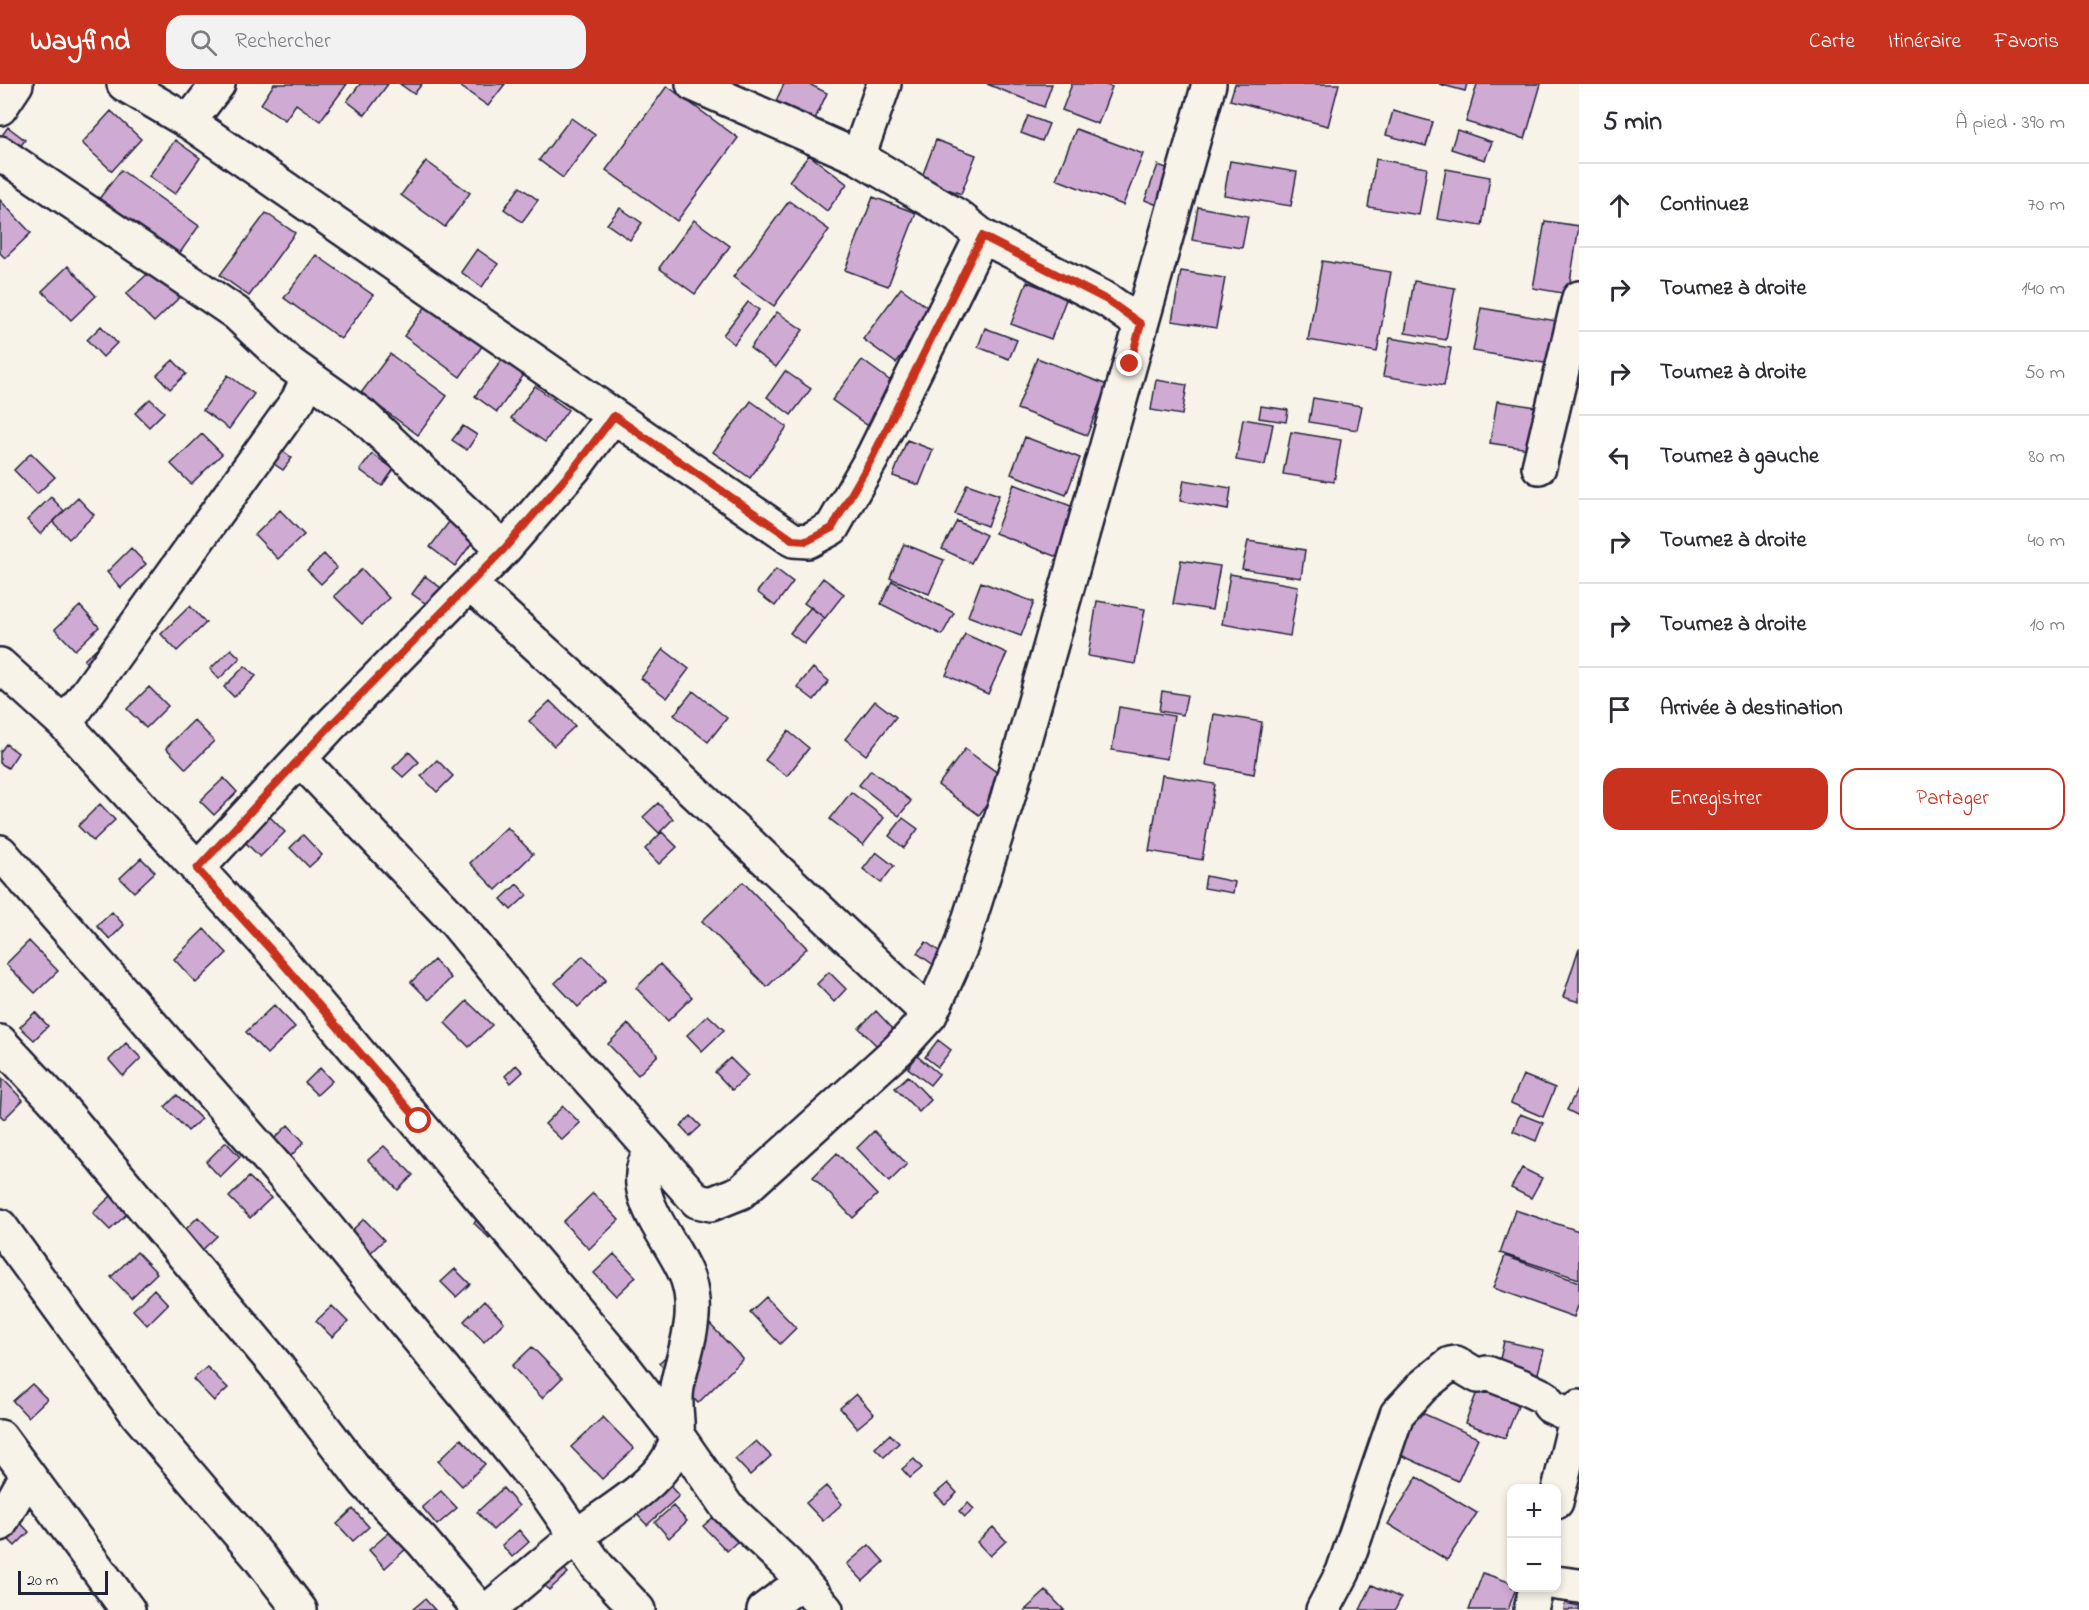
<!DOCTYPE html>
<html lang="fr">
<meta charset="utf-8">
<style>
body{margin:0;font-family:"Indie Flower",sans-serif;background:#f2f2f3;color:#2b2b33}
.controls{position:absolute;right:18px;bottom:18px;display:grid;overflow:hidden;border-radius:12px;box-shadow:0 3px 9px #0003}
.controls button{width:54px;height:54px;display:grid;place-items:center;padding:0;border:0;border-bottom:2px solid #e1e1e2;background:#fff;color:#2b2b33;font:30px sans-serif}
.scale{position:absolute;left:18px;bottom:15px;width:90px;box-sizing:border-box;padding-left:6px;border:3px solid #22223b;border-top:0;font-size:16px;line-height:21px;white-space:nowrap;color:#22223b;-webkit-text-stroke:4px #f7f3e8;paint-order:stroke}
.stop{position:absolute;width:18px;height:18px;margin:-14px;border:4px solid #c8321e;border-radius:50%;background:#fff}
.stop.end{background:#c8321e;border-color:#fff;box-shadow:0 2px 6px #0008}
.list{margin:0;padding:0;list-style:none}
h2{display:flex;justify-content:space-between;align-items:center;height:78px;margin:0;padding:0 24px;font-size:26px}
h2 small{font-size:20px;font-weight:400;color:#7c7c81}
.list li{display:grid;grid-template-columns:39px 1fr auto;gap:18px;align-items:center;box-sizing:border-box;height:84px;padding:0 24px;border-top:2px solid #e1e1e2}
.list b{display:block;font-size:22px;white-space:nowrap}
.list em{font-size:20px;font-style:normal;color:#7c7c81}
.actions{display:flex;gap:12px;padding:18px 24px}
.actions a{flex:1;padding:14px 0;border:2px solid #c8321e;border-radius:18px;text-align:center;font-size:21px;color:#c8321e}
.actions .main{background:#c8321e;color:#fff}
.icon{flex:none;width:33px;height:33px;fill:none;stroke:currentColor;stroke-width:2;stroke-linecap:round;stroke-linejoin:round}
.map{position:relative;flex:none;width:1579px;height:1526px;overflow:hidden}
header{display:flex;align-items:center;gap:36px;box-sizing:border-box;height:84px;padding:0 30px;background:#c8321e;color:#fff}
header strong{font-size:28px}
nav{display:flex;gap:33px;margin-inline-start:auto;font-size:21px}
.search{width:420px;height:54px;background:#f2f2f3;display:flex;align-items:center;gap:15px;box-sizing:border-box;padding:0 21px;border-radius:18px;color:#7c7c81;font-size:22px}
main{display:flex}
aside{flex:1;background:#fff}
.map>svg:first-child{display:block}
.building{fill:#cfabd4;stroke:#22223b;stroke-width:1.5}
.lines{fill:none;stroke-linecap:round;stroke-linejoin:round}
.street-casing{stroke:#22223b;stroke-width:38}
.street{stroke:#f7f3e8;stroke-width:33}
.route{stroke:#c8321e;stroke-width:8}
</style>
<header>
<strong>Wayfind</strong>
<div class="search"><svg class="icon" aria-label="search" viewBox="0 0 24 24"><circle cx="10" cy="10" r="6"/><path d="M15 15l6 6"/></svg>Rechercher</div>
<nav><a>Carte</a><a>Itinéraire</a><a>Favoris</a></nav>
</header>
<main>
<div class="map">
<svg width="1579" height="1526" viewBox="0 0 1579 1526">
<rect width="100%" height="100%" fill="#f7f3e8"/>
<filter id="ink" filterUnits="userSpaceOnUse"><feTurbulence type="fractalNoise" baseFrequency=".0167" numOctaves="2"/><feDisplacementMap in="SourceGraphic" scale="12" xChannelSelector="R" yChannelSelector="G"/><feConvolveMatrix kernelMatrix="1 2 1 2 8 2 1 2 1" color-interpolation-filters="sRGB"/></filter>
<g filter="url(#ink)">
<path class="building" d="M274 0H347L320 37 296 20 285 36 261 20Z
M360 0H388L365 31 347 17Z
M400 0H422L414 10Z
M457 0H505L488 22Z
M784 0H809L827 9 815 35 776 17Z
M987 0H1052L1044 23Z
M1072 0H1103L1112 3 1098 40 1062 26Z
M1235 0H1339L1328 42 1230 16Z
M1439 0H1467L1465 7Z
M1477 0H1541L1525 55 1466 38Z
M667 2 738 54 677 137 606 86Z
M111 27 141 55 112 87 82 59Z
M1393 27 1433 38 1426 62 1386 51Z
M1028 32 1049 40 1042 57 1021 49Z
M571 34 595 51 563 94 539 76Z
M8 43 25 56 17 67 0 54Z
M1076 45 1143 70 1123 121 1056 95Z
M1457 46 1492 58 1485 76 1451 65Z
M175 56 200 74 175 110 149 92Z
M936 56 976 71 961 110 921 95Z
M809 71 847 100 827 127 789 97Z
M1376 75 1427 84 1419 131 1368 123Z
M426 77 470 109 445 143 401 111Z
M1230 77 1297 88 1291 122 1224 111Z
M1158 81 1181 89 1167 125 1145 116Z
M1446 85 1490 93 1482 142 1437 135Z
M121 86 199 142 174 177 95 120Z
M520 103 538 116 522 138 504 125Z
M873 113 916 129 888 202 845 186Z
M0 116 31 149 5 174 0 169Z
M789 117 829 146 774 222 733 193Z
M1198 123 1248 132 1242 164 1192 156Z
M620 124 642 139 630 156 607 140Z
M266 129 295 149 249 212 220 191Z
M694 136 730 162 695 210 659 184Z
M1545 137 1579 142 1568 210 1533 204Z
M477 165 498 180 482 203 461 188Z
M316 171 373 211 341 255 284 214Z
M1322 177 1391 188 1377 268 1308 256Z
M68 182 96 212 71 236 42 207Z
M156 182 183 210 154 238 126 210Z
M1181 187 1225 194 1216 244 1172 237Z
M1414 197 1455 204 1446 256 1405 249Z
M1027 198 1067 213 1051 255 1011 240Z
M901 204 934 228 896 279 863 255Z
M432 214 488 254 460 293 404 252Z
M748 218 759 226 734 260 723 251Z
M1481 224 1563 238 1556 281 1473 267Z
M777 228 803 246 776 283 750 264Z
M101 242 117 259 103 273 87 256Z
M985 244 1017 256 1009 275 978 263Z
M1390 254 1451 264 1444 302 1383 292Z
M390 270 447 312 418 351 361 309Z
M505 272 526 288 497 328 475 312Z
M1037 274 1107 301 1087 351 1017 325Z
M173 276 186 290 170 305 157 291Z
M862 276 900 304 871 344 832 316Z
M785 287 811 305 791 331 767 313Z
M228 291 254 310 229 345 203 326Z
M1156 296 1187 301 1182 331 1151 326Z
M535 302 568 326 545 358 511 334Z
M1313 314 1362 322 1357 346 1309 338Z
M150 315 164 328 149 343 135 329Z
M751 317 787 343 750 394 713 368Z
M1497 317 1536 323 1529 365 1490 359Z
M1261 322 1288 326 1286 338 1259 334Z
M1243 335 1273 340 1265 381 1236 376Z
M463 342 477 351 467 366 452 356Z
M1291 348 1341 356 1334 398 1283 390Z
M202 350 222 370 191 400 171 380Z
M1025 353 1080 374 1066 411 1011 390Z
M907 356 933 366 919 401 893 392Z
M275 361 292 374 283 386 265 374Z
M31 369 55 393 37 410 14 386Z
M372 370 394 385 382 402 360 386Z
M1184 396 1231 404 1228 426 1180 417Z
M967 400 999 411 987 442 955 430Z
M1014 400 1076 424 1057 473 995 449Z
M51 413 64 427 40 450 27 436Z
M78 414 94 431 69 455 53 438Z
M280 426 304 451 278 475 255 451Z
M452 434 477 452 455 482 430 463Z
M957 437 986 451 971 479 942 465Z
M1248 457 1305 466 1301 494 1242 485Z
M904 460 944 476 929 510 890 494Z
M131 464 146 480 121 504 107 488Z
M324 470 337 484 321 500 307 486Z
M1181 476 1220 482 1212 526 1173 520Z
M362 485 389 514 362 540 334 512Z
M776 485 793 498 775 522 757 508Z
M1230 490 1298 502 1290 552 1222 540Z
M425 492 441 504 428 521 412 510Z
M823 494 844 510 825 534 804 519Z
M892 497 954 529 942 551 881 520Z
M981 498 1034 518 1021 552 968 532Z
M1097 517 1145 525 1135 580 1088 572Z
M80 522 99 543 75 566 55 545Z
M190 522 206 539 177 567 161 550Z
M811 523 825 534 804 560 790 549Z
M965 550 1007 569 988 610 946 591Z
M104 557 114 567 94 587 84 576Z
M231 565 240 574 219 595 210 585Z
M663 565 689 585 667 614 641 594Z
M245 582 256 592 234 613 224 603Z
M813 584 829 597 814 616 797 603Z
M149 603 168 622 146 644 127 625Z
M693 607 727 634 708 658 674 631Z
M1162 607 1187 611 1183 631 1159 627Z
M550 617 575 642 554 662 529 637Z
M875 617 896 633 866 671 845 655Z
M1119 623 1174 632 1167 675 1112 666Z
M1214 630 1262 638 1254 690 1206 681Z
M194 636 214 657 186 685 166 664Z
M788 647 809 664 787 692 765 676Z
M6 660 18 669 8 684 0 679V668Z
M965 665 1006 695 979 731 938 701Z
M409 668 419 678 403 693 393 684Z
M437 676 453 692 437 708 421 692Z
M871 686 911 717 899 732 859 701Z
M1162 691 1215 700 1202 776 1149 767Z
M224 694 237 708 214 731 200 717Z
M851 708 884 734 863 761 830 735Z
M658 719 673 735 659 749 643 733Z
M100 720 115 736 93 757 78 742Z
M268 731 285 748 260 773 243 756Z
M903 734 918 745 904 764 889 752Z
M507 743 533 770 496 806 470 779Z
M662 748 677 763 659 780 645 765Z
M303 751 322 771 309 783 290 764Z
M876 768 894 782 881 799 863 785Z
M141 774 155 788 134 808 120 794Z
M1206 792 1235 798 1233 809 1204 804Z
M743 798 807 864 767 903 702 837Z
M517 800 527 811 511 826 501 815Z
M112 828 124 841 110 855 97 842Z
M204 845 227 869 196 899 174 875Z
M29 857 58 887 35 909 6 880Z
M926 858 943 870 934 881 917 869Z
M1579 864V918L1563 913Z
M583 872 606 896 578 923 555 899Z
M434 876 451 894 429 916 411 898Z
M660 880 692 913 668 937 636 904Z
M829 888 846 905 834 918 817 900Z
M467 917 492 941 469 963 445 939Z
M274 921 295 943 267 970 246 948Z
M876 927 894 946 878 963 859 944Z
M35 928 48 942 34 956 20 943Z
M708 931 724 946 702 967 687 951Z
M628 940 658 971 638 991 608 960Z
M938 956 951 966 938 983 925 973Z
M126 959 141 974 123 992 109 976Z
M917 972 939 990 930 1001 908 984Z
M730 974 748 992 732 1006 715 988Z
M516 981 523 988 511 999 505 992Z
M320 984 332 997 317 1011 305 999Z
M1523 991 1555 1004 1543 1033 1511 1019Z
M908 992 931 1016 919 1028 895 1004Z
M2 994 23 1016 4 1035 0 1031Z
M1579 1002V1032L1567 1026Z
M177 1011 201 1035 188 1047 165 1023Z
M563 1022 580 1039 562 1056 545 1040Z
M1520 1030 1543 1039 1536 1057 1513 1047Z
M691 1032 701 1042 690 1052 681 1042Z
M288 1041 304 1058 291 1072 274 1055Z
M874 1047 907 1080 889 1098 857 1064Z
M226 1058 240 1073 220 1093 206 1078Z
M384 1062 413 1091 398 1106 368 1076Z
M837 1069 877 1111 853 1134 813 1093Z
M1522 1084 1542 1094 1531 1114 1511 1104Z
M249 1093 271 1114 250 1134 229 1113Z
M593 1109 619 1136 589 1165 563 1138Z
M113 1110 130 1127 110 1146 93 1129Z
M1515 1126 1579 1147V1195L1500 1169Z
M482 1130 497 1145 489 1154 474 1139Z
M198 1133 217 1152 198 1170 180 1151Z
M364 1135 384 1156 369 1170 349 1149Z
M137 1168 157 1189 131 1214 111 1193Z
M614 1170 636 1193 616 1212 594 1189Z
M1505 1172 1579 1198V1219L1574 1233 1493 1204Z
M455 1185 470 1200 456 1213 441 1198Z
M154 1205 168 1220 147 1241 133 1226Z
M766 1213 796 1244 780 1260 750 1228Z
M484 1217 504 1238 484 1258 464 1237Z
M332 1222 348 1238 332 1253 316 1237Z
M705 1235 743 1275 698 1319 659 1279Z
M1504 1257 1544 1266 1537 1293 1498 1284Z
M532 1263 562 1294 542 1314 512 1282Z
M207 1283 228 1304 214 1317 193 1295Z
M1482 1295 1523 1310 1505 1354 1465 1339Z
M32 1300 47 1315 28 1333 13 1317Z
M856 1310 874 1330 857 1344 840 1324Z
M1411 1324 1478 1354 1458 1397 1392 1367Z
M603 1333 634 1365 602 1395 571 1363Z
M890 1350 899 1359 884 1373 875 1364Z
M461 1355 485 1380 462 1402 438 1377Z
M756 1357 771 1372 750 1391 735 1375Z
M914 1375 922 1384 910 1394 902 1385Z
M661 1392 679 1412 647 1441 628 1421Z
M1417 1393 1477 1429 1447 1476 1388 1440Z
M948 1399 957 1409 945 1420 935 1410Z
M826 1402 842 1420 823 1437 806 1419Z
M503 1404 519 1422 493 1446 477 1428Z
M441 1407 457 1424 437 1441 422 1423Z
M968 1419 974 1425 965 1433 959 1427Z
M673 1422 687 1437 669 1454 655 1438Z
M353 1425 369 1443 353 1457 337 1440Z
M716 1431 739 1456 727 1467 703 1442Z
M15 1433 29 1448 15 1462 0 1447Z
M993 1443 1006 1457 990 1472 977 1458Z
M392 1446 407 1464 385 1484 369 1466Z
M519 1446 529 1458 512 1473 502 1461Z
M869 1461 884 1478 863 1497 847 1480Z
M552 1472 568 1489 549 1506 533 1489Z
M1483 1489 1512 1499V1504H1516L1508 1526H1469Z
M1372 1501 1401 1514 1395 1526H1360Z
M1046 1507 1064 1526H1025Z
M425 1515 435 1526H412Z
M1565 1519 1579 1522V1526H1564Z"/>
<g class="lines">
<g class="street-casing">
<path id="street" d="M124 0 189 38 793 456 808 457 832 444 872 374 982 152
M693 0 858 73 957 132 982 152 1107 216 1141 240
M0 24 16 0
M189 38 218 0
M0 69 236 229 290 280 363 332 504 465
M858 73 884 0
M1539 383 1579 214
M470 500 606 624 930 931
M0 581 65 640 271 865 623 1282 679 1354 727 1423 787 1480 826 1526
M65 640 298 316 308 294
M300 675 453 835 537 937 697 1117 711 1120 741 1108 899 965 930 931 961 862 1008 713 1209 0
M0 768 291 1100 549 1413 597 1482 638 1526
M197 785 329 643 504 465 575 383 613 332
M0 958 55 1017 275 1280 365 1398 422 1457 480 1526
M0 1142 138 1331 259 1473 300 1526
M0 1353 128 1526
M1556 1418 1579 1323
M0 1440 27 1391
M1556 1499 1579 1502
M488 1526C517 1502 546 1477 576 1453 603 1431 652 1405 669 1374 685 1345 672 1331 677 1303 684 1266 700 1234 688 1196 676 1158 621 1108 652 1067
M764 1526 802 1498
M1323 1526 1343 1488 1397 1330 1423 1302 1450 1280 1456 1279 1478 1292 1487 1289 1521 1302 1544 1313 1550 1322 1576 1334
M1531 1526 1536 1504"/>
</g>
<use href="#street" class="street"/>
</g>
</g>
<g class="lines" filter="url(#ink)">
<path class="route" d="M419 1037 271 866 197 785 329 643 504 465 575 383 614 332 793 456 807 457 832 444 872 374 982 152 1107 216 1141 240 1130 280"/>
</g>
</svg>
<div class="controls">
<button>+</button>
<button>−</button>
</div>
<div class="scale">20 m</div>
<div class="stop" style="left:419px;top:1037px"></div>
<div class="stop end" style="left:1130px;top:280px"></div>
</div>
<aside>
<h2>5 min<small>À pied · 390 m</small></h2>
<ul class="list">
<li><svg class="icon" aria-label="ahead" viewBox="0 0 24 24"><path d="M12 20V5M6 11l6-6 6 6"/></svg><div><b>Continuez</b></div><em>70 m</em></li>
<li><svg class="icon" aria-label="right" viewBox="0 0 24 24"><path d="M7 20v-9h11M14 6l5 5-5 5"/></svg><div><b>Tournez à droite</b></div><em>140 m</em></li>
<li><svg class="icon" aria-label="right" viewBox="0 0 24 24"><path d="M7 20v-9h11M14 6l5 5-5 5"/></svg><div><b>Tournez à droite</b></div><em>50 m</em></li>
<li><svg class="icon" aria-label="left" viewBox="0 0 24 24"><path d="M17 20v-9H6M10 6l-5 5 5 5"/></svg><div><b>Tournez à gauche</b></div><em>80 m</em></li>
<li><svg class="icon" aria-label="right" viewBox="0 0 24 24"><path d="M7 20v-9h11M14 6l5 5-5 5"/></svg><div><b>Tournez à droite</b></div><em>40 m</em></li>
<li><svg class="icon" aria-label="right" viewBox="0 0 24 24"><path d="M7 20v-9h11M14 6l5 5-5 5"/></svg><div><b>Tournez à droite</b></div><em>10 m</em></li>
<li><svg class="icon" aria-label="arrive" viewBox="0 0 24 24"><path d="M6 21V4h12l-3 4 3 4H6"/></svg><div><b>Arrivée à destination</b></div></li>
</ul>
<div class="actions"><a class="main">Enregistrer</a><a>Partager</a></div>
</aside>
</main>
